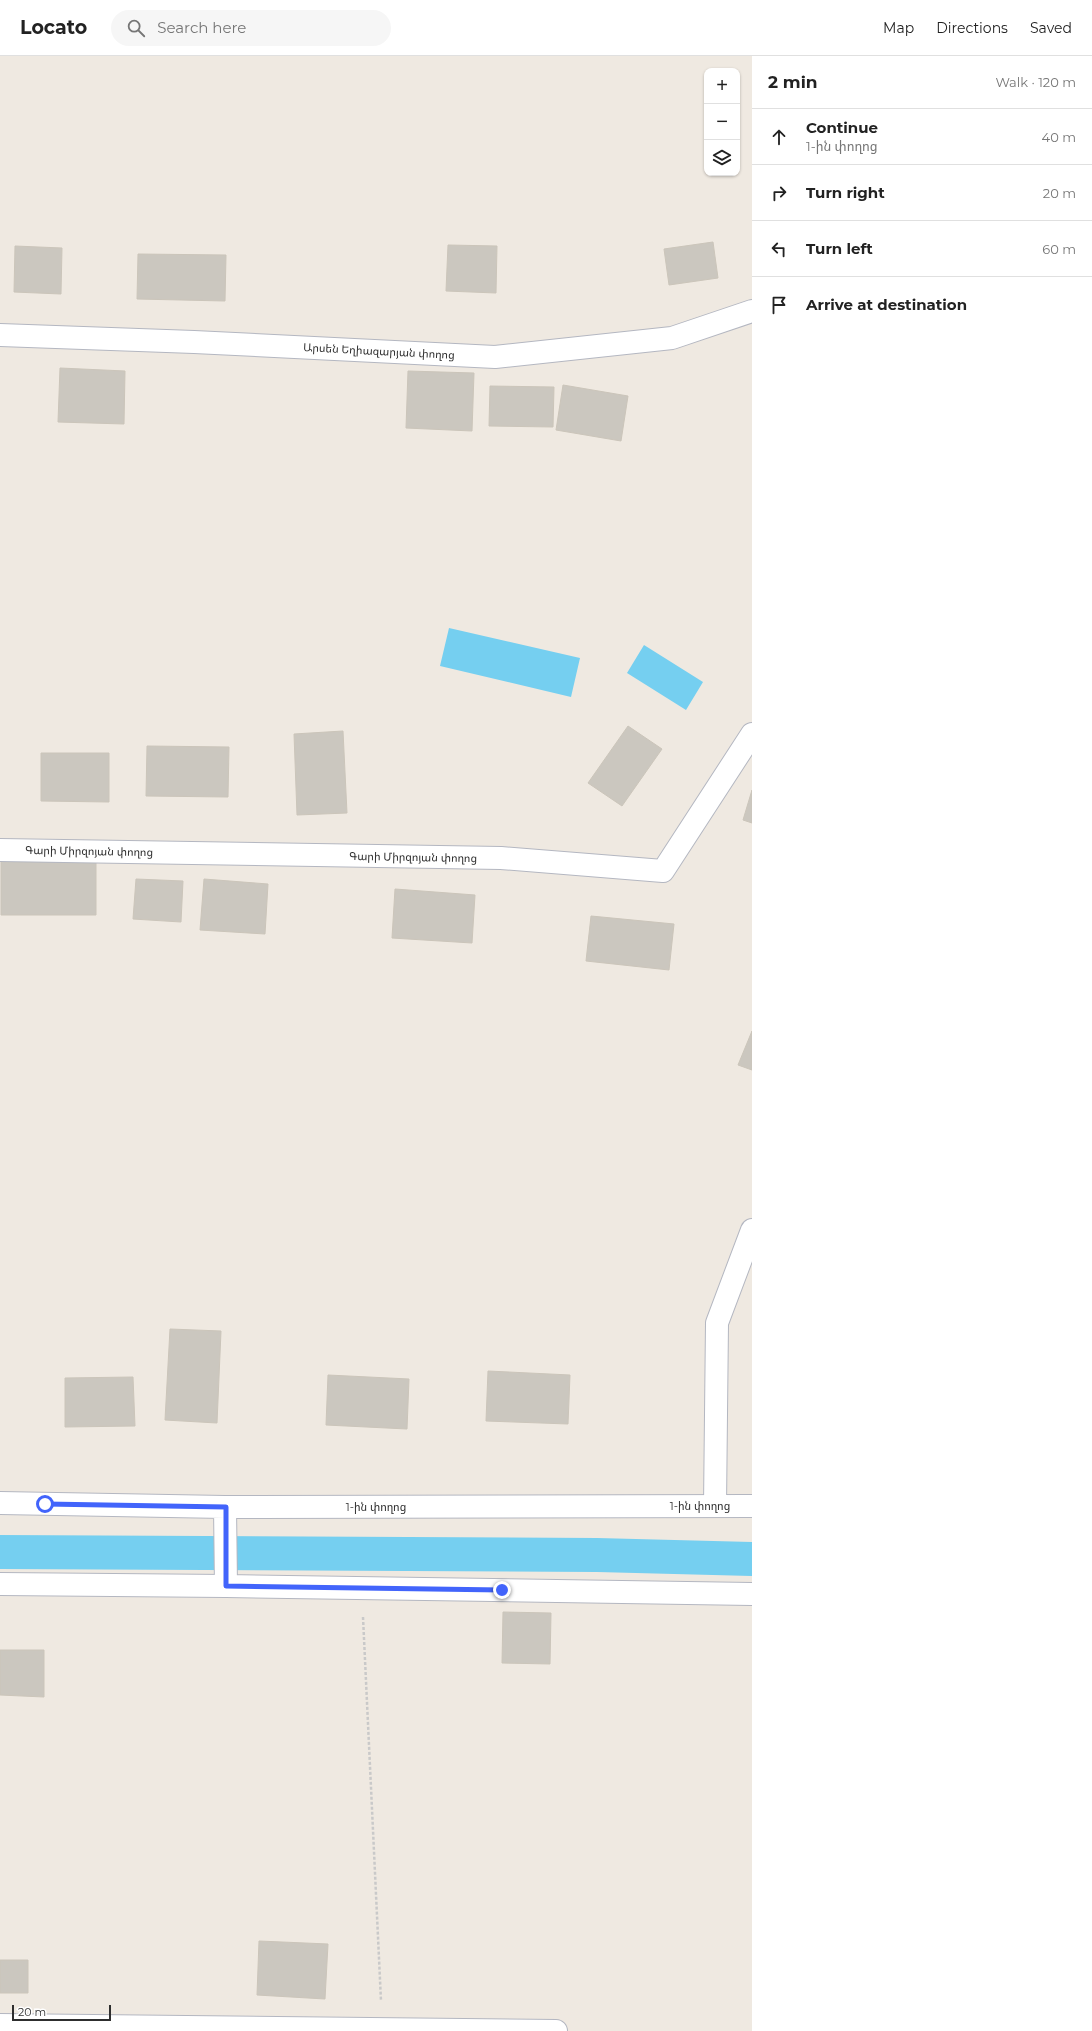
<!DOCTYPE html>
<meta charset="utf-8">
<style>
body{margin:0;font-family:Montserrat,"Noto Sans Armenian",sans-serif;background:#f6f6f6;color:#222}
.controls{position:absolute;right:12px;top:12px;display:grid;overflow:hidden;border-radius:8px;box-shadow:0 1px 3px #0004}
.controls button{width:36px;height:36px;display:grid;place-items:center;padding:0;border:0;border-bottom:1px solid #e0e0e0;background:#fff;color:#222;font:20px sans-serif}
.scale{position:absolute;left:12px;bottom:10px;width:99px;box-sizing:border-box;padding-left:4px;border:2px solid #2e2e2e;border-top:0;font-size:11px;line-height:14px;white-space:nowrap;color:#2e2e2e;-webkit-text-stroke:3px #fff;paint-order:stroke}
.stop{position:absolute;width:12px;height:12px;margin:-9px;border:3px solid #4264fb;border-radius:50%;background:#fff}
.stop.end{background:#4264fb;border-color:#fff;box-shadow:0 1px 4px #0008}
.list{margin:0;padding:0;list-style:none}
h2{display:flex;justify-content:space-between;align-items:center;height:52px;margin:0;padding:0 16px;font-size:17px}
h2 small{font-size:13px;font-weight:400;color:#767676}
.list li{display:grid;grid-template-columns:26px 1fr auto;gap:12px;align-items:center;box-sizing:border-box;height:56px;padding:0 16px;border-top:1px solid #e0e0e0}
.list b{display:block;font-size:15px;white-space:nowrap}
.list p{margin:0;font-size:13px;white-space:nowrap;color:#767676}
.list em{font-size:13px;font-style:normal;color:#767676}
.icon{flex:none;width:22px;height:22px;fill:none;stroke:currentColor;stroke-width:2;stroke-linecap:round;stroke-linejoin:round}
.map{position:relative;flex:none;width:752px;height:1975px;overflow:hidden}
header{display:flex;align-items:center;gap:24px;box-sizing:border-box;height:56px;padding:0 20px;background:#fff;border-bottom:1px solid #e0e0e0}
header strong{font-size:19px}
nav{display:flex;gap:22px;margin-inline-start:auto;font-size:14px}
.search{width:280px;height:36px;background:#f6f6f6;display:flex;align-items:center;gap:10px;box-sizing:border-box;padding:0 14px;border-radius:22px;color:#767676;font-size:15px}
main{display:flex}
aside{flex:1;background:#fff}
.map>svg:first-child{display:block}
.water{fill:#75cff0}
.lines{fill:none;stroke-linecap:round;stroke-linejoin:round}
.canal{stroke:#75cff0;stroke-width:34}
.building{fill:#cbc7bf;stroke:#cbc5ba}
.minor-casing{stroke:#b4b7c1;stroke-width:24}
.path{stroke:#c9c9c9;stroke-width:2.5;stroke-dasharray:3 2;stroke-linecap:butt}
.minor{stroke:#fff;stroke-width:22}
.route{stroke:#4264fb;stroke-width:5}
.labels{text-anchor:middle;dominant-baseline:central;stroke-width:3.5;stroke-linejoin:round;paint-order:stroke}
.street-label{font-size:11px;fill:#2e2e2e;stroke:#fff}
</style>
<header>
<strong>Locato</strong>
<div class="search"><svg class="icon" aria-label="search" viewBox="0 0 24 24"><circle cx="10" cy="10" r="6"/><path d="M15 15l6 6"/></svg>Search here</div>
<nav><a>Map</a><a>Directions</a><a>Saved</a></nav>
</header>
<main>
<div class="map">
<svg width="752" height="1975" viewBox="0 0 752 1975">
<rect width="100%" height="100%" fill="#efe9e1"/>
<path class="water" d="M449 572 580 602 571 641 440 610Z
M644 589 703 626 686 654 627 617Z"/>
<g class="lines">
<path class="canal" d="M0 1496 597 1499 752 1503"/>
</g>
<path class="building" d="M713 186 718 222 669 229 664 193Z
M448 189 497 190 496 237 446 235Z
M15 190 62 192 61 238 14 236Z
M138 198 226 199 225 245 137 243Z
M60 312 125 315 124 368 58 366Z
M408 315 474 317 472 375 406 372Z
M563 329 628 340 621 385 556 374Z
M490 330 554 331 553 371 489 370Z
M628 670 662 693 622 750 588 727Z
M343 675 347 757 297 759 294 678Z
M147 690 229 691 228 741 146 740Z
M41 697H109V746L41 745Z
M752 734V767L743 764Z
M1 805H96V859H1Z
M136 823 183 825 181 866 133 863Z
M204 823 268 828 265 878 200 874Z
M395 833 475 839 472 887 392 882Z
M591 860 674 868 669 914 586 905Z
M752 975V1014L738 1009Z
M170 1273 221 1275 217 1367 165 1364Z
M488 1315 570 1319 568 1368 486 1365Z
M328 1319 409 1323 407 1373 326 1369Z
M133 1321 135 1370 65 1371V1322Z
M503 1556 551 1557 550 1608 502 1607Z
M0 1594H44V1641L0 1639Z
M259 1885 328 1888 325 1943 257 1939Z
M0 1904H28V1937H0Z"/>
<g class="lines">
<g class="minor-casing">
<path id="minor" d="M0 279 194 286 495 301 672 282 752 255
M0 794 501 802 663 815 752 678
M0 1447 225 1451 752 1450
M715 1450 717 1267 752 1174
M225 1451 226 1530
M0 1528 226 1530 752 1538
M0 1969 556 1975"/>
</g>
<path class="path" d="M363 1561 381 1945"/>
<use href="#minor" class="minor"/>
</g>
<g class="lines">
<path class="route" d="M45 1448 226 1451V1530L502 1534"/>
</g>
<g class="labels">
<g class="street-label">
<text transform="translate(379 295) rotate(3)">Արսեն Եղիազարյան փողոց</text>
<text transform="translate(89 795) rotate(1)">Գարի Միրզոյան փողոց</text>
<text transform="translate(413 801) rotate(1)">Գարի Միրզոյան փողոց</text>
<text x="700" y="1450">1-ին փողոց</text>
<text x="376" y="1451">1-ին փողոց</text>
</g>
</g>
</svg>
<div class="controls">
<button>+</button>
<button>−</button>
<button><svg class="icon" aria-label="layers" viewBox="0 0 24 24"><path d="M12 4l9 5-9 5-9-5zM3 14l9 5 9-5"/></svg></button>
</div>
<div class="scale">20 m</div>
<div class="stop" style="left:45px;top:1448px"></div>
<div class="stop end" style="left:502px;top:1534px"></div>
</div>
<aside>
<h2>2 min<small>Walk · 120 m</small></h2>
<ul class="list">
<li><svg class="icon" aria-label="ahead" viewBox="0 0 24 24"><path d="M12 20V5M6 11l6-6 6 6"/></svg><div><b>Continue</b><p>1-ին փողոց</p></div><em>40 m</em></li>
<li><svg class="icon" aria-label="right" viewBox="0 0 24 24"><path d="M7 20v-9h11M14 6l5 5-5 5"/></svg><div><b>Turn right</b></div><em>20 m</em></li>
<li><svg class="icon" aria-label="left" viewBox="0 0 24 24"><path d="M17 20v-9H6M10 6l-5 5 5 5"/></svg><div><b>Turn left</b></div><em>60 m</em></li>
<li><svg class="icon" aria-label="arrive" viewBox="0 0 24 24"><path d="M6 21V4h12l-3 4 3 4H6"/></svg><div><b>Arrive at destination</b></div></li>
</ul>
</aside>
</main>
